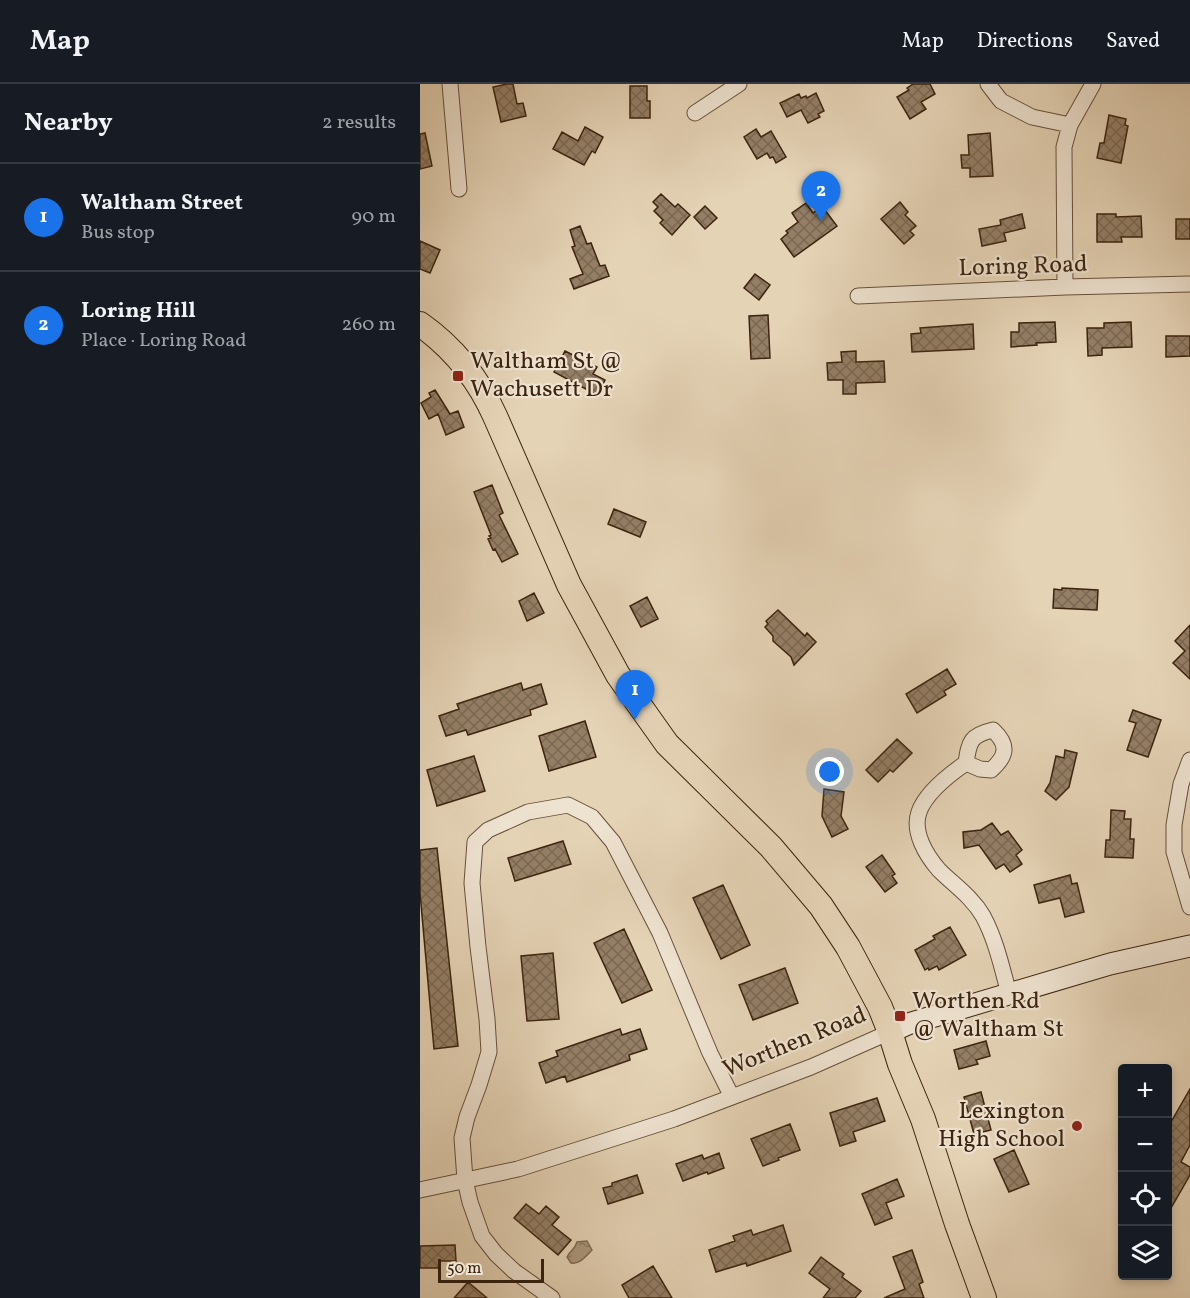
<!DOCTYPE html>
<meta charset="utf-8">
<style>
body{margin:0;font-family:Vollkorn,serif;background:#20242c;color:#f1f3f6}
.controls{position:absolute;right:18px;bottom:18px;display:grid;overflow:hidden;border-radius:6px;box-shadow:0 3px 9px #0003}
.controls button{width:54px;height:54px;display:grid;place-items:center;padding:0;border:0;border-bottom:2px solid #363941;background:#171b24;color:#f1f3f6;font:30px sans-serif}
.scale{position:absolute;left:18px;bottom:15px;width:106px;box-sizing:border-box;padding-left:6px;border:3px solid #3c240f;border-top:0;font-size:16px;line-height:21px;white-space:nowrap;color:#3c240f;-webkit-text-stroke:4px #eee2d0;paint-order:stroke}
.you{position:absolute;left:410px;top:688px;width:21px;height:21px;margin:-15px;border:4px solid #fff;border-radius:50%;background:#1a73e8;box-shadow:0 0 0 9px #1a73e833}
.badge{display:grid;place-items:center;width:39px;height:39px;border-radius:50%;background:#1a73e8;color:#fff;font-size:20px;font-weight:700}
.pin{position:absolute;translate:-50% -50px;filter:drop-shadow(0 2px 3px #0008)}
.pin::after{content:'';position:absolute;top:32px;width:21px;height:18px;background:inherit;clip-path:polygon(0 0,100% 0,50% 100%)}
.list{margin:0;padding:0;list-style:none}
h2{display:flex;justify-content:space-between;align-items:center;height:78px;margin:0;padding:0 24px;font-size:26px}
h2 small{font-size:20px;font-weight:400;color:#9ea1a6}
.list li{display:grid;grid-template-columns:39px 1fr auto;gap:18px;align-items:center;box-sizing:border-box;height:108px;padding:0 24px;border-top:2px solid #363941}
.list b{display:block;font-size:22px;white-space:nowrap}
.list p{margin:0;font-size:20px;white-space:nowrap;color:#9ea1a6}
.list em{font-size:20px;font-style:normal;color:#9ea1a6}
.icon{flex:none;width:33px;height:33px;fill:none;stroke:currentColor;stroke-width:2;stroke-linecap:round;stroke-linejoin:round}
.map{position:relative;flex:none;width:770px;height:1214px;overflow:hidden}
header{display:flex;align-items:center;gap:36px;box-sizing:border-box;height:84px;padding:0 30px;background:#171b24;border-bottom:2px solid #363941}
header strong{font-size:28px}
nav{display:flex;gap:33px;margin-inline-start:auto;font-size:21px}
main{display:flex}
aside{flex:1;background:#171b24}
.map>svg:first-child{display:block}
.water{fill:url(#water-ripples);stroke:#7f6a51;stroke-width:1.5}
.building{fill:url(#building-cross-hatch);stroke:#3c240f;stroke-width:1.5}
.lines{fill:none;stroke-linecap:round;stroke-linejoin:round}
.minor-casing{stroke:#665039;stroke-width:17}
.secondary-casing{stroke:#3c240f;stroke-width:23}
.primary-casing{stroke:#3c240f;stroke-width:26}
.minor{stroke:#eee2d0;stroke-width:15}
.secondary{stroke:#eee2d0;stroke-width:21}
.primary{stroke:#e5d3b6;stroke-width:24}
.poi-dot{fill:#8f2418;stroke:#eee2d0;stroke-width:2}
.labels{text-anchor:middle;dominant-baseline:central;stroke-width:4.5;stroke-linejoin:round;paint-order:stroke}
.street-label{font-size:24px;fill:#3c240f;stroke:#eee2d0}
.poi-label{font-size:24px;fill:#3c240f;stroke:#eee2d0;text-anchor:start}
</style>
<header>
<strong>Map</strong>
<nav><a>Map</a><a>Directions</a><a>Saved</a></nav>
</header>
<main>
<aside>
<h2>Nearby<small>2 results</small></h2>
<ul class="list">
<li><span class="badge">1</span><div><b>Waltham Street</b><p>Bus stop</p></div><em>90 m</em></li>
<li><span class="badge">2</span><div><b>Loring Hill</b><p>Place · Loring Road</p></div><em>260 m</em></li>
</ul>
</aside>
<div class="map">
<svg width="770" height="1214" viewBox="0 0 770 1214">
<defs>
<pattern id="water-ripples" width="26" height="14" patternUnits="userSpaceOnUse" patternTransform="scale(1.5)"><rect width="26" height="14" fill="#ac987d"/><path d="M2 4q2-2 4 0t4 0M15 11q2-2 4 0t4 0" fill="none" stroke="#8d7c65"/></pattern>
<pattern id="building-cross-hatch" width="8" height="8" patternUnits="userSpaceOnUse" patternTransform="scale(1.5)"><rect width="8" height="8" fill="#947f66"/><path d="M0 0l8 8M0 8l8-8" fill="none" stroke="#7a6852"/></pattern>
</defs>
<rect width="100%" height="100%" fill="#e5d3b6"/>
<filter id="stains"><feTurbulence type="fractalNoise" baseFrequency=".00333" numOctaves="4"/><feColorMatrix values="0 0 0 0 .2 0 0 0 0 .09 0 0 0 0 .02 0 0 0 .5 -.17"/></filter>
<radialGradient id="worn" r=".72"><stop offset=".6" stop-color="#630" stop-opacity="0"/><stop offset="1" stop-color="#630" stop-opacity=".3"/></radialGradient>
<path class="water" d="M167 1157 172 1166C166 1172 159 1181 151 1179L147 1173C150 1166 155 1166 157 1158Z"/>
<path class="building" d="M87 0H93L97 20 103 19 106 32 81 38 73 3Z
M493 0H510L515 10 501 18 506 25 490 35 477 13 489 6 487 4Z
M210 2H227V17H230V34H210Z
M396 9 404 27 398 30 400 33 388 39 381 26 367 33 360 19 379 10 381 14 386 12 387 14Z
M689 31 706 35 705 41 708 42 701 79 677 74 680 59H684Z
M165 43 183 53 175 69 172 67 164 81 133 65 142 48 158 57Z
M336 45 341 53 351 47 366 73 356 79 353 73 350 74 347 69 337 75 324 53Z
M5 49 12 82 0 85V50Z
M570 49 573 92 550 93V84H542L541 71H549L548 51Z
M241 110 255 123 258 120 270 131 252 151 240 139 243 136 234 127 238 123 233 118Z
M480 118 488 128 485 131 496 142 490 147 494 151 484 160 461 135Z
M386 119 393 129 402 122 417 142 374 173 361 155 368 149 366 147 378 138 372 129Z
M285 122 297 134 285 145 274 133Z
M602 130 605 144 584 149 586 157 562 162 559 145 581 141 580 136Z
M677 130H696V133L721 132 722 153H701L702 158H677Z
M756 135H770V155H756Z
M160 142 167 160 171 159 180 182 185 181 189 192 154 205 150 195 163 190 152 163 155 162 150 146Z
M0 157 20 166 10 189 0 185Z
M335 190 350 201 339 216 324 204Z
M348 231 350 274 331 275 329 232Z
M635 238 636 258 616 259 617 261 591 263V248H599V239Z
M711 238 712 263 682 264V271L668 272 667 244H684V239Z
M553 240 554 265 492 268 491 250 501 249 500 244Z
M746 252H770V272L746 273Z
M145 267 177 283 173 290 185 296 177 311 134 288Z
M436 267V278L464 277 465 298 436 299V310H423V296H408L407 279 422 278 421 268Z
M15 306 30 330 38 327 44 343 26 351 18 330 9 335 1 319 11 313 9 309Z
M72 401 83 429 79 431 98 470 82 478 75 465 73 466 68 455 71 454 69 452 71 451 54 408Z
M194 425 226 438 220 453 188 440Z
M642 504 678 506 677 526 633 524 634 505 642 506Z
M114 509 124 529 107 537 99 517Z
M227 513 238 535 221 543 210 522Z
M358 526 385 552 387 549 396 558 374 581 371 573 353 557V552L345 543 348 540 346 537Z
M770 541V595L753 579 765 567 755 557Z
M527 585 536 600 524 607 526 611 497 629 486 610Z
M101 599 103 606 121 600 127 620 110 626 111 631 48 651 46 646 26 652 19 632 39 625 37 620Z
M713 626 741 636 728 673 707 666 716 639 709 637Z
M165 637 176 673 129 687 119 652Z
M477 655 492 669 473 688 470 686 458 698 446 686Z
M645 666 657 669 649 703 636 716 625 707 630 699 636 672 644 674Z
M54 672 65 707 17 722 7 686Z
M404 705 424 708 421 732 428 745 412 753 402 732Z
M691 726 705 727 704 735H711L710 755H714L713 774 685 773 686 756H690Z
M572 739 581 751 588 747 602 766 596 771 602 780 590 788 584 780 576 785 559 761 544 764 543 748 561 746Z
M143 757 151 780 95 797 88 774Z
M17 764 38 962 14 965 0 809V766Z
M462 771 475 790 472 792 477 799 465 808 446 783Z
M650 791 652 800 657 799 664 828 645 833 640 814 619 819 614 801Z
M303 801 330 861 301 875 273 814Z
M530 843 546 871 519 886 517 882 509 886 508 884 505 886 495 866 515 855 513 852Z
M204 845 232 906 202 919 174 859Z
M133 869 139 935 107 937 101 872Z
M365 884 378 919 333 936 319 901Z
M200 945 202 951 220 945 227 965 209 971 210 976 147 998 145 992 126 999 119 979 138 972 136 967Z
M566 957 570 972 556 976 558 980 539 985 534 966Z
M770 1005V1061L761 1078 770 1083V1091L747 1131V1045Z
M561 1008 571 1046 554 1050 544 1013Z
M457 1014 465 1037 433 1048 436 1057 420 1062 410 1029Z
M370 1040 380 1066 358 1074 359 1076 343 1082 331 1055Z
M594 1066 609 1100 589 1108 574 1075Z
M299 1069 304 1084 288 1090 287 1088 263 1097 256 1080 282 1071 284 1075Z
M217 1091 223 1109 188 1120 183 1104 192 1102V1099Z
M477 1095 484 1112 466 1119 472 1134 455 1141 442 1110Z
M106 1120 119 1130 126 1122 139 1133 132 1141 151 1156 138 1171 94 1134Z
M363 1141 371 1167 327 1182 326 1179 296 1188 289 1166 315 1157 313 1152 331 1146 333 1151Z
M35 1161 36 1177H19L20 1184H0V1162Z
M492 1166 503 1198 499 1200 504 1214H464L485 1205 473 1173Z
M401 1173 424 1190 422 1193 441 1207 435 1214H403L410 1205 389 1189Z
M233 1182 252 1214H209L202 1201Z
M48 1198 67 1214H34Z"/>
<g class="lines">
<g class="minor-casing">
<path id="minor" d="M30 0 39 105
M568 0 581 17 612 33 650 41
M275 29 319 0
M645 203 644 63 650 41 673 0
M438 212 645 203 770 200
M770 676 761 700 754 741V768L770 823
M546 679C549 657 551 651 573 646 589 661 587 672 571 686L560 685 546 679C530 690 506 708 499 728 492 748 506 771 519 786 534 801 552 813 563 832 576 856 582 884 589 910
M0 1106 98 1085 254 1035 391 983 470 948
M132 1214 94 1187 76 1170 62 1152 50 1118 45 1096 42 1054 47 1033 59 1001 69 968 67 935 58 863 52 799 55 758 68 746 108 728 148 721 172 733 193 758 240 849 290 969 312 1013"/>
</g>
<g class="secondary-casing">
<path id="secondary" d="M470 948 488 940 690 880 770 862"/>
</g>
<g class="primary-casing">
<path id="primary" d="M0 240C34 264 58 294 75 332L149 501 198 591 247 660 351 763 401 822 428 863 460 923 470 948 480 980 503 1035 537 1140 564 1214"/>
</g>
<use href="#minor" class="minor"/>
<use href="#secondary" class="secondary"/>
<use href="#primary" class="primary"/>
</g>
<g class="poi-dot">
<rect x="32" y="286" width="12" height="12" rx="3"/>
<rect x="474" y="926" width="12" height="12" rx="3"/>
<circle cx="657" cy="1042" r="6"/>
</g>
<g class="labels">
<g class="street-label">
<text transform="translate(603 183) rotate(-2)">Loring Road</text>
<text transform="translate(375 959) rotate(-22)">Worthen Road</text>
</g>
<g class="poi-label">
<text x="50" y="278">Waltham St @<tspan x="50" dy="28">Wachusett Dr</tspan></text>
<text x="492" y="918">Worthen Rd<tspan x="492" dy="28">@ Waltham St</tspan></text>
<text x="645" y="1028" text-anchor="end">Lexington<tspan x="645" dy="28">High School</tspan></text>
</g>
</g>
<rect width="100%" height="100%" filter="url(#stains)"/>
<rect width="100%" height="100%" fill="url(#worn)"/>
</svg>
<div class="controls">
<button>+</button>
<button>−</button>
<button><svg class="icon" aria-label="locate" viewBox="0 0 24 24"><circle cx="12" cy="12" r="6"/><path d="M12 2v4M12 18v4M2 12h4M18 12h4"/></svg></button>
<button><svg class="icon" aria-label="layers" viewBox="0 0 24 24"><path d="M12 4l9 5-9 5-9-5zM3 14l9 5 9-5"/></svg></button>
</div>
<div class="scale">50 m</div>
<div class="you"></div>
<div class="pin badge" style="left:215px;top:636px">1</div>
<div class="pin badge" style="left:401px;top:137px">2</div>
</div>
</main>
